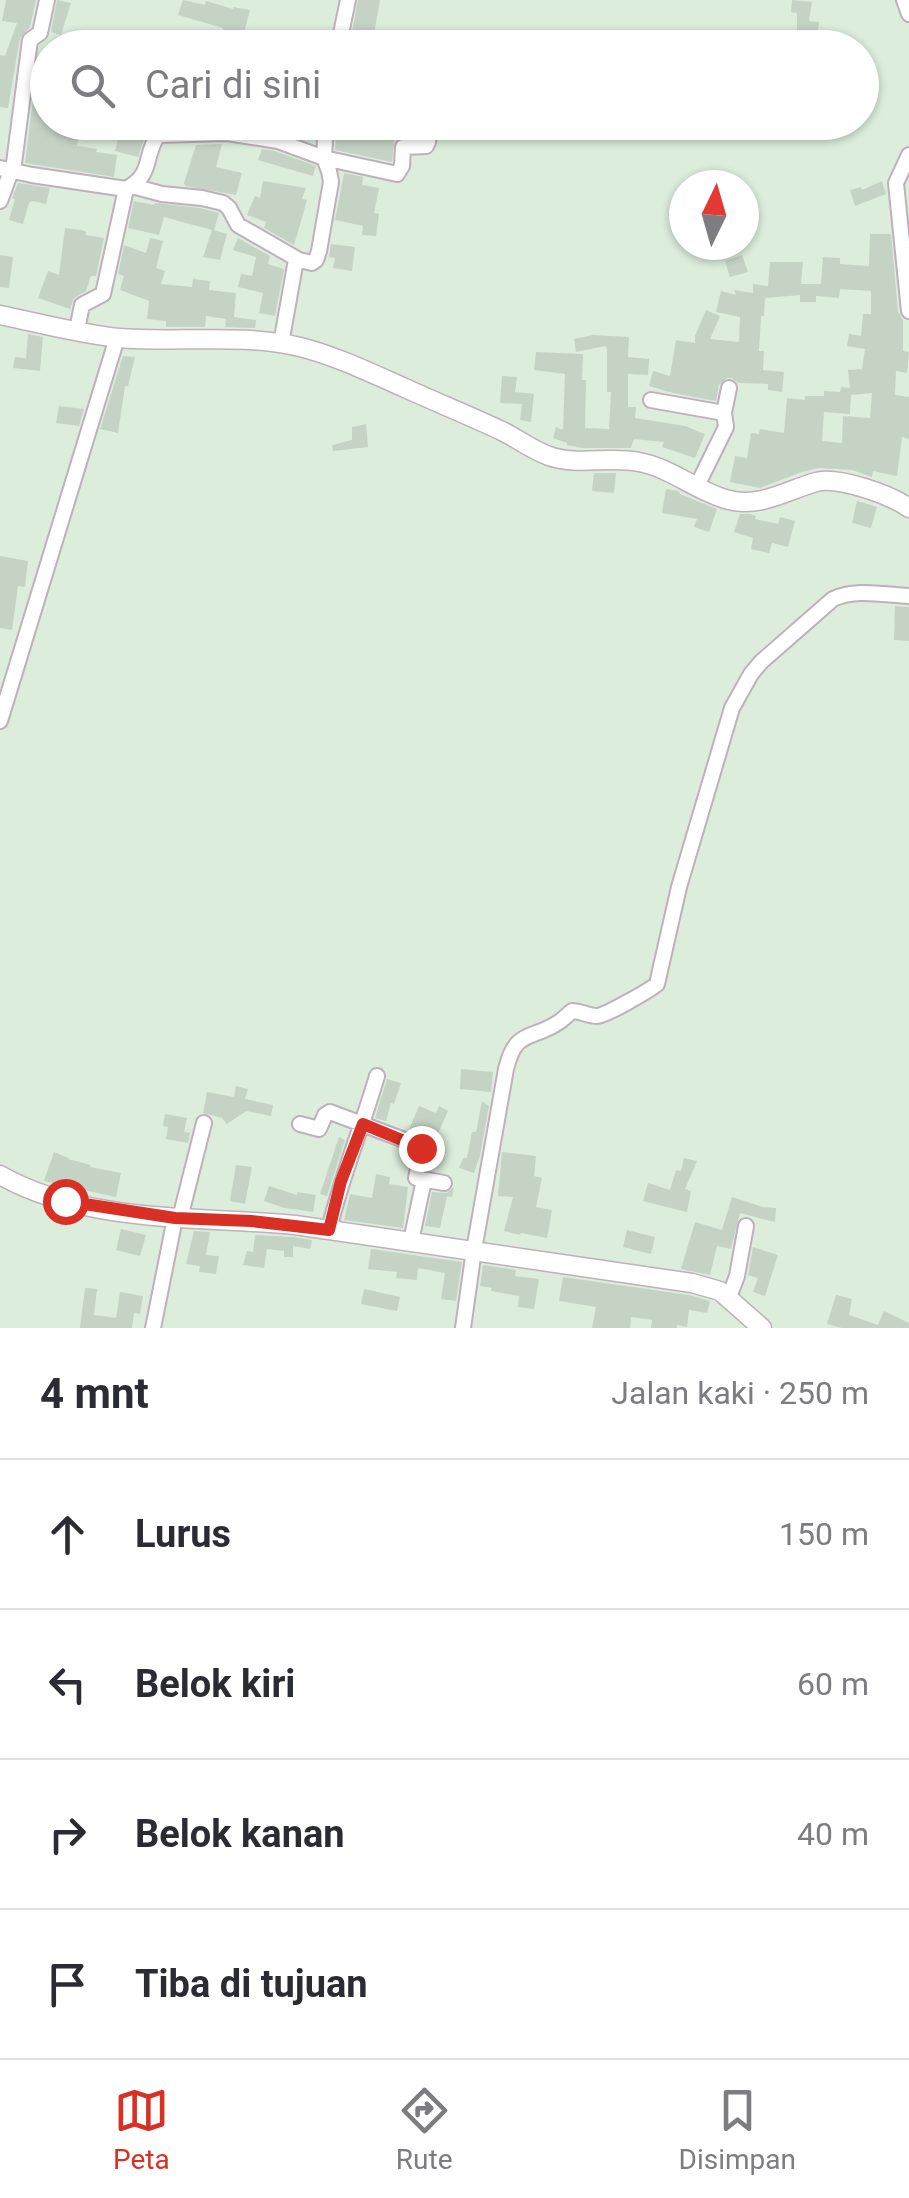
<!DOCTYPE html>
<html lang="id">
<meta charset="utf-8">
<style>
body{margin:0;font-family:Roboto,sans-serif;background:#f7f7f7;color:#2b2b33}
.compass{position:absolute;left:669px;top:170px;width:90px;height:90px;border-radius:50%;background:#fff;box-shadow:0 2px 8px #0004;rotate:5deg}
.stop{position:absolute;width:30px;height:30px;margin:-22px;border:8px solid #d93025;border-radius:50%;background:#fff}
.stop.end{background:#d93025;border-color:#fff;box-shadow:0 2px 10px #0008}
.list{margin:0;padding:0;list-style:none}
h2{display:flex;justify-content:space-between;align-items:center;height:130px;margin:0;padding:0 40px;font-size:42px}
h2 small{font-size:32px;font-weight:400;color:#7c7c81}
.list li{display:grid;grid-template-columns:65px 1fr auto;gap:30px;align-items:center;box-sizing:border-box;height:150px;padding:0 40px;border-top:2px solid #e1e1e2}
.list b{display:block;font-size:38px;white-space:nowrap}
.list em{font-size:32px;font-style:normal;color:#7c7c81}
.icon{flex:none;width:55px;height:55px;fill:none;stroke:currentColor;stroke-width:2;stroke-linecap:round;stroke-linejoin:round}
.map{position:relative;flex:none;width:909px;height:1328px;overflow:hidden}
.search{position:absolute;background:#fff;box-shadow:0 2px 8px #0004;left:30px;right:30px;top:30px;height:110px;display:flex;align-items:center;gap:25px;box-sizing:border-box;padding:0 35px;border-radius:55px;color:#7c7c81;font-size:38px}
.sheet{height:730px;background:#fff}
nav{display:flex;justify-content:space-around;align-items:center;box-sizing:border-box;height:140px;border-top:2px solid #e1e1e2;background:#fff;font-size:28px;color:#7c7c81}
nav a{display:grid;justify-items:center;gap:5px}
nav .on{color:#d93025}
.map>svg:first-child{display:block}
.building{fill:#c5d3c5;fill-rule:evenodd}
.lines{fill:none;stroke-linecap:round;stroke-linejoin:round}
.minor-casing{stroke:#bfb0bc;stroke-width:18}
.tertiary-casing{stroke:#bfb0bc;stroke-width:21}
.minor{stroke:#fff;stroke-width:14}
.tertiary{stroke:#fff;stroke-width:18}
.route{stroke:#d93025;stroke-width:12}
</style>
<div class="map">
<svg width="909" height="1328" viewBox="0 0 909 1328">
<rect width="100%" height="100%" fill="#dceddc"/>
<path class="building" d="M6 0H36L30 27 20 38 8 108 0 107V55L5 56 17 23 2 21Z
M57 0 71 3 61 35 51 32Z
M183 0 205 5 206 1 233 9V7L250 10 240 48H219L223 28 178 15Z
M358 0H380L374 34 395 38 394 48H349Z
M792 0 812 2 809 21 819 22 818 31 797 30V13L791 12Z
M33 99 48 102V122H82L77 146 97 149 96 152 117 155 114 177 25 163Z
M337 122H359L358 128 384 131 385 128H418V136L402 137 394 141 392 162 335 150Z
M449 122H490L483 138Z
M121 128 146 134 138 157 115 151Z
M222 144 216 167 242 173 236 195 185 186 184 183 196 145Z
M262 149 275 151 316 166 313 176 258 160Z
M344 173 363 177 362 185 379 188 374 213 379 214 376 236 362 235 363 226 335 220Z
M263 181 306 188 302 199 307 200 294 245 264 228 266 222 247 215 255 196 260 198Z
M882 181 886 194 855 206 850 190 861 187 862 190Z
M18 183 50 188 46 204 32 201 29 203 23 224 9 220 15 199 12 198Z
M134 201 154 205 155 203 200 208 219 213 214 230 227 234 220 260 203 257 212 230 164 217 159 235 128 228Z
M65 228 82 230 86 232V235L104 238 96 276H91L86 291 74 298 70 309 38 298 48 271 59 275Z
M870 234H891L898 312 903 320V351L909 352 907 373 896 371 895 395 909 397V439L902 437 897 476 873 471 872 477 852 470 819 468 802 472 760 488 730 482 735 456 747 458 751 433 759 434 760 429 784 433 787 398 805 400V396H824V391L840 392 841 387 850 388 848 370 862 369 865 349 847 346 849 334 861 336 863 314H871V291L840 289 839 298 816 296V302H800V295L765 298 764 316H761L759 351H764L763 370 784 372 782 392 768 390V384L738 383 732 378H727L719 385 716 401 673 393 649 386 653 371 670 376 676 340 695 343V336L706 310 720 316 710 339 739 342 740 317 716 312 721 291 736 295 734 290 753 293V284L768 286 770 262H803L801 284H821L823 257 840 258V264L869 266ZM872 393 870 418 843 416 842 443 822 441 824 412 850 414 851 395Z
M150 238 163 241 156 268 165 271 161 284 192 287 193 279 210 281 209 290 236 293 234 317 256 320 255 328 225 327 226 319 206 316 205 327H166V321L147 319 149 301 120 290 124 276 118 274 124 245 146 253Z
M238 238 270 256 268 264 284 269 275 316 259 313 263 293 238 287 241 274 252 276 256 257 233 250Z
M331 244 355 247 352 271 333 268 335 258 329 257Z
M0 255 13 257 9 288 0 287Z
M742 255 748 272 730 277 725 261Z
M28 334 43 337 40 371 13 368 15 357 26 358Z
M593 335 629 337 628 357 649 359 648 375 628 374V407H636L635 418 685 426 705 434 695 458 662 447 664 442 634 439 631 448H582L567 445V443L553 438 556 427 563 430 565 374 534 370 536 352 583 354 582 380H586L585 428 609 429 611 392H607V349L605 346 576 352 574 339Z
M123 356 135 357 128 386H125L118 433 100 429Z
M502 376 517 377 515 392 534 394 531 422 520 420 522 404 500 403Z
M59 406 84 409 79 426 56 423Z
M366 424 368 447 333 451 332 445 352 440V427Z
M594 473H616L614 493 592 491Z
M666 489 678 491 680 494 717 509 709 532 694 527 697 519 662 513Z
M857 501 877 507 871 528 852 523Z
M740 514H750L756 516 755 519 778 524 780 517 795 521 788 547 772 543 769 553 751 549 753 538 734 532Z
M0 556 28 561 25 587 18 586 12 630 0 628Z
M895 606 909 607V641L894 640Z
M461 1069 493 1072 491 1092 460 1089Z
M387 1079 401 1083 394 1104 391 1103 386 1121 375 1118Z
M236 1086 248 1089 245 1099 273 1105 271 1116 246 1111 227 1124 222 1118 203 1113 207 1092 234 1097Z
M482 1101 489 1106 480 1155 474 1173 459 1168 463 1158H467L472 1132H476Z
M419 1106 436 1113 439 1106 448 1111 435 1140 409 1130Z
M165 1114 187 1118 184 1132 190 1133 188 1143 166 1139 168 1127 163 1126Z
M339 1137 345 1140 327 1196 320 1194Z
M54 1152 69 1158 68 1159 91 1165 90 1167 121 1173 116 1197 44 1181Z
M502 1152 536 1156 534 1176 542 1178 536 1207 552 1210 547 1238 521 1233 520 1235 504 1231 513 1197 498 1196Z
M684 1158 697 1161 685 1189 691 1191 687 1212 643 1201 648 1183 670 1190 676 1170 681 1171Z
M236 1165 252 1167 245 1204 230 1201Z
M376 1174 390 1177 389 1184 408 1187 403 1228 344 1220 350 1194 372 1198Z
M269 1186 297 1195V1192L316 1195 313 1212 285 1208 264 1201Z
M454 1187 452 1197 447 1196 440 1228 425 1226 432 1192 447 1193Z
M732 1197 763 1207 776 1208 775 1222 740 1213 731 1249 717 1246 710 1275 681 1269 695 1222 722 1230Z
M121 1229 146 1235 140 1256 116 1250Z
M627 1230 655 1237 651 1254 623 1247Z
M194 1231 210 1232 206 1255 219 1256 216 1274 199 1272 200 1266 186 1264Z
M255 1235 294 1237 312 1240 310 1249 293 1246V1257H284V1251L267 1249 264 1268 243 1265 247 1251 253 1252Z
M753 1247 778 1255 765 1296 753 1292 758 1278 748 1275Z
M371 1249 462 1262 456 1301 441 1299 445 1273 418 1268 417 1280 396 1278 397 1272 368 1269Z
M483 1265 516 1270 515 1276 539 1279 534 1309 518 1307 519 1296 491 1291 492 1288 480 1286Z
M563 1277 689 1295 710 1301 707 1313 689 1310 687 1327 677 1325V1328H651L652 1320 631 1317 630 1328H592L596 1307 559 1301Z
M85 1288 97 1289 94 1315 116 1318 120 1292 143 1296 140 1314 134 1313 132 1328H80Z
M364 1289 400 1297 397 1311 361 1304Z
M836 1295 852 1299 849 1315 878 1325 884 1311 909 1323V1328H842L827 1324Z"/>
<g class="lines">
<g class="minor-casing">
<path id="minor" d="M904 0 909 14
M338 48 348 0
M909 155 896 183 909 311
M0 168 32 175 126 189C154 174 143 157 158 135L227 133 278 141 324 158 397 174 402 166 403 147 426 146 428 142 429 125 439 122
M132 186 162 194 202 198 223 203 229 208 238 225 299 260
M0 201 14 163 30 40 40 33 47 0
M77 330 82 305 103 294 126 189
M281 344 295 265 299 260 312 263 316 260 319 251 331 182 329 171 324 158 326 122
M651 400 724 413
M697 486 726 427 724 413 729 388
M0 721 117 338
M300 1124 319 1129 325 1115 330 1112 415 1144 422 1151 416 1178 444 1183
M180 1218 204 1123
M329 1230C341 1177 362 1128 377 1076
M411 1241 424 1180
M729 1297 737 1276 746 1226
M153 1328 175 1218
M463 1328 474 1250 506 1069C516 1028 531 1041 559 1022 564 1019 567 1015 572 1011 581 1011 588 1016 597 1016 605 1016 650 990 657 984L679 887 732 708 751 674 761 662 833 599C856 588 884 595 909 596"/>
</g>
<g class="tertiary-casing">
<path id="tertiary" d="M0 315C39 323 79 334 119 338 179 343 241 333 300 347 336 356 371 373 405 388 438 403 470 416 502 431 518 439 532 450 549 456 577 466 610 456 639 462 672 468 697 492 729 500 760 508 788 490 816 482 838 476 891 495 909 508
M0 1175C86 1224 199 1216 295 1225L692 1283 720 1291 762 1328"/>
</g>
<use href="#minor" class="minor"/>
<use href="#tertiary" class="tertiary"/>
</g>
<g class="lines">
<path class="route" d="M65 1201 175 1218 251 1221 329 1230 341 1181 363 1124 421 1148"/>
</g>
</svg>
<svg class="compass" viewBox="-18 -18 36 36"><path d="M0-13l5 13h-10z" fill="#e53935"/><path d="M0 13l5-13h-10z" fill="#7c7c81"/></svg>
<div class="stop" style="left:65px;top:1201px"></div>
<div class="stop end" style="left:421px;top:1148px"></div>
<div class="search"><svg class="icon" aria-label="search" viewBox="0 0 24 24"><circle cx="10" cy="10" r="6"/><path d="M15 15l6 6"/></svg>Cari di sini</div>
</div>
<section class="sheet">
<h2>4 mnt<small>Jalan kaki · 250 m</small></h2>
<ul class="list">
<li><svg class="icon" aria-label="ahead" viewBox="0 0 24 24"><path d="M12 20V5M6 11l6-6 6 6"/></svg><div><b>Lurus</b></div><em>150 m</em></li>
<li><svg class="icon" aria-label="left" viewBox="0 0 24 24"><path d="M17 20v-9H6M10 6l-5 5 5 5"/></svg><div><b>Belok kiri</b></div><em>60 m</em></li>
<li><svg class="icon" aria-label="right" viewBox="0 0 24 24"><path d="M7 20v-9h11M14 6l5 5-5 5"/></svg><div><b>Belok kanan</b></div><em>40 m</em></li>
<li><svg class="icon" aria-label="arrive" viewBox="0 0 24 24"><path d="M6 21V4h12l-3 4 3 4H6"/></svg><div><b>Tiba di tujuan</b></div></li>
</ul>
</section>
<nav>
<a class="on"><svg class="icon" aria-label="map" viewBox="0 0 24 24"><path d="M3 6l6-2 6 2 6-2v14l-6 2-6-2-6 2zM9 4v14M15 6v14"/></svg>Peta</a>
<a><svg class="icon" aria-label="directions" viewBox="0 0 24 24"><path d="M12 3l9 9-9 9-9-9zM9 14v-3h6M13 9l2 2-2 2"/></svg>Rute</a>
<a><svg class="icon" aria-label="saved" viewBox="0 0 24 24"><path d="M7 4h10v16l-5-4-5 4z"/></svg>Disimpan</a>
</nav>
